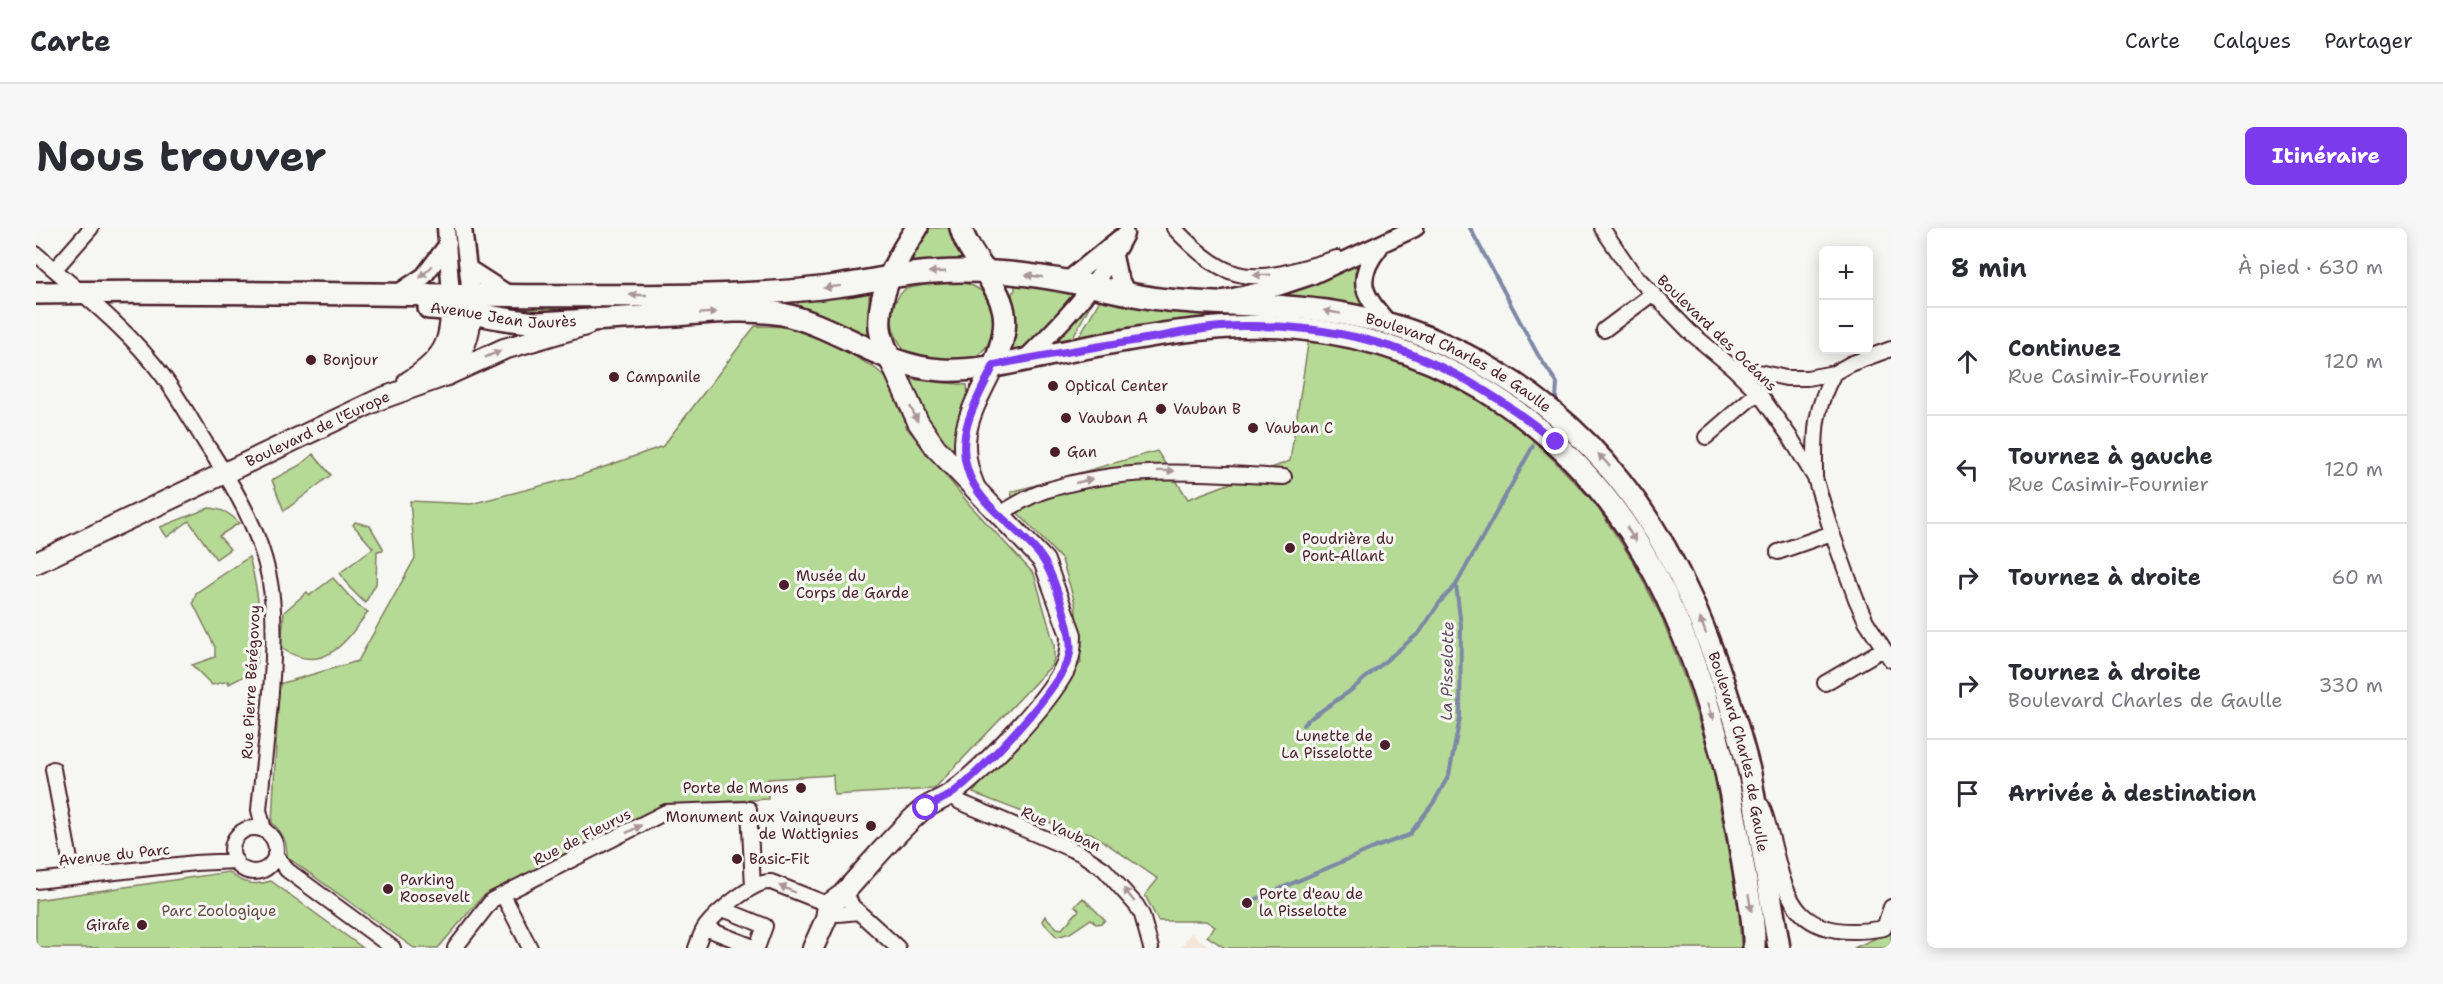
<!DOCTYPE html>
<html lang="fr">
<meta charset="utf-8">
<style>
body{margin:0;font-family:"Shantell Sans",sans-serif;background:#f7f7f7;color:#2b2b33}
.controls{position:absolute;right:18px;top:18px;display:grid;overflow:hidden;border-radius:9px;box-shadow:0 3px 15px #0003}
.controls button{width:54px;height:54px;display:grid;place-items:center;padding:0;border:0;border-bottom:2px solid #e1e1e2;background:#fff;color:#2b2b33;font:30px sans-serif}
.stop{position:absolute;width:18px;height:18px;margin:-14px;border:4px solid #7c3aed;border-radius:50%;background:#fff}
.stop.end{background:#7c3aed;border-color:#fff;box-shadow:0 2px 6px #0008}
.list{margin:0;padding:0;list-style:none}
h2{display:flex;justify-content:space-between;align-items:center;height:78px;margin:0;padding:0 24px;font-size:26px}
h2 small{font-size:20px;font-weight:400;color:#7c7c81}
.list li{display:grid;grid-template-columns:39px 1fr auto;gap:18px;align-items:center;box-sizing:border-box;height:108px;padding:0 24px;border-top:2px solid #e1e1e2}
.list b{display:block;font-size:22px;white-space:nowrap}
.list p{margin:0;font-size:20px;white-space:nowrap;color:#7c7c81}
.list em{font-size:20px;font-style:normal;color:#7c7c81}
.icon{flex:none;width:33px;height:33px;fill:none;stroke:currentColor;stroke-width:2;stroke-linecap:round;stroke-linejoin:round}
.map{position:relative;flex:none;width:1855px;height:720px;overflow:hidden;border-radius:9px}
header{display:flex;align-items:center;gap:36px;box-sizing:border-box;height:84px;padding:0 30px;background:#fff;border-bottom:2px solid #e1e1e2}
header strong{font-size:28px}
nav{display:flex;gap:33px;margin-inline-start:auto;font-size:21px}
.intro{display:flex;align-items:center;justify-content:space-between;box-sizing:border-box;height:144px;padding:0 36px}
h1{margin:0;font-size:42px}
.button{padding:15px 27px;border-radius:9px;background:#7c3aed;color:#fff;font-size:21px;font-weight:700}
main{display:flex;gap:36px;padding:0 36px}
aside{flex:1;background:#fff;border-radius:9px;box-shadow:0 3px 15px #0003}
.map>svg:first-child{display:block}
.built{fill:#f4e7d9}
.green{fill:#b5da95;stroke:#807c60;stroke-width:1.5}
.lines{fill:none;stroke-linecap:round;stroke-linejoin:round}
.stream{stroke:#7b88a6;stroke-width:4}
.minor-casing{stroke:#4a1f2b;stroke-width:18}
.tertiary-casing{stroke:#4a1f2b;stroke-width:21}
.secondary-casing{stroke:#4a1f2b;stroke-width:24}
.primary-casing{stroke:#4a1f2b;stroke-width:26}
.minor{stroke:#f6f6f2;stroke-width:14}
.tertiary{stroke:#f6f6f2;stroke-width:16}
.secondary{stroke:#f6f6f2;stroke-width:20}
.primary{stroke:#f6f6f2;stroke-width:21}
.oneway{fill:#a99598}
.route{stroke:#7c3aed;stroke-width:8}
.poi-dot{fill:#4a1f2b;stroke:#f6f6f2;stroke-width:2}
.labels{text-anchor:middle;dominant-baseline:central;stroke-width:6;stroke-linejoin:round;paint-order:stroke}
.street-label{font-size:15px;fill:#4a1f2b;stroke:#f6f6f2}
.poi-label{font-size:15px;fill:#4a1f2b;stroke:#f6f6f2;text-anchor:start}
.park-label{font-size:15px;fill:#654e46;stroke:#f6f6f2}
.water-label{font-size:16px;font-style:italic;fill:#5e4b5e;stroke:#f6f6f2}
</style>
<header>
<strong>Carte</strong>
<nav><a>Carte</a><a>Calques</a><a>Partager</a></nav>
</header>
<div class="intro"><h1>Nous trouver</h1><a class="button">Itinéraire</a></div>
<main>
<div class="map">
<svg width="1855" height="720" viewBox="0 0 1855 720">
<rect width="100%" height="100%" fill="#f6f6f2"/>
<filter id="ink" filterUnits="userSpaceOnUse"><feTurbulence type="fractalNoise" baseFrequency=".0167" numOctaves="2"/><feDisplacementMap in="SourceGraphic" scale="12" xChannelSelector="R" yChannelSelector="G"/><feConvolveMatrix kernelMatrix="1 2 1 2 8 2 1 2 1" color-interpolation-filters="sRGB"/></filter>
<g filter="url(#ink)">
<path class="built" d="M1155 705 1163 711 1176 720H1144Z"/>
<path class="green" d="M892 0H917L931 34 877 35V30L873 26Z
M1320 36 1322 41C1319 58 1320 71 1333 84L1218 72Z
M903 54C915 54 928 53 939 59 964 72 964 110 943 126 935 132 917 134 907 134 895 134 882 128 871 126 855 105 847 82 869 61Z
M979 56 1040 65C1030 80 994 123 975 124L980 97 976 65 979 62Z
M833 63 834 105 829 110 762 82 761 71Z
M1053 68 1058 70 1033 116 1021 110Z
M1065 70 1143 83 1297 91 1369 111 1423 135 1419 142 1257 96 1040 114Z
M616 74V80L521 87 458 83 451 76Z
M719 98 767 99 839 140 865 163 870 199 933 276 998 346 1018 416V431L1016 437 898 561 798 567 797 547 732 551V571L626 577 446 669 402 720H378L251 629C251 614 248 606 236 595L243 456 322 433 379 330 374 273 435 276 543 248 627 218Z
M1273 110 1318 118 1364 131 1410 150 1461 182 1500 214 1558 274 1597 333 1626 390 1650 454 1676 535 1703 684 1705 720H1189L1171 708 1179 699 1170 693H1122L1109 667 1122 651 1055 605H1041L937 565 1020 456 1045 435 1039 375 1026 332 980 283 975 264 1121 223 1152 271 1254 233Z
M872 151 931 157 932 166 926 186 923 233 893 205Z
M277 226 295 247 248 283 236 252 264 237Z
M173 280C186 281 194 285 203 295L183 308 194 321 180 331 153 293 131 309 124 299Z
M319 294 334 298 347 320V322L341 323 340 356 329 375 314 360 304 345 337 320 317 297Z
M213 329C219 350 226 387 224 409 223 421 220 430 220 442L193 456V453L176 457 156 437 179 429V419L157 375 160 365Z
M297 350 322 378 332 384C309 415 287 448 245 420L248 384 271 364 274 367Z
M193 644C206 656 218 658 235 653L327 720H0V672Z
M1047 670 1069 692 1066 695 1060 696 1055 691 1034 705 1021 709 1006 693 1009 688 1021 700 1026 701 1043 682 1039 678Z
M1855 699V720H1818L1840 710Z"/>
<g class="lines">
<path class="stream" d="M1434 0 1502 127 1521 155 1520 170
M1275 490 1314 463 1384 404 1404 374 1420 357 1497 218
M1267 497 1272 492
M1211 675 1340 619 1373 607 1398 574 1413 547 1424 490 1425 398 1420 357"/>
<g class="minor-casing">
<path id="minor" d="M1138 0C1200 65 1221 53 1301 30
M1566 0 1596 44 1654 104 1696 139 1722 164 1754 209 1779 250 1796 305 1820 371 1830 393 1855 432
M0 26C44 64 92 101 127 148 145 173 159 199 176 225 207 273 235 324 237 383 240 448 229 517 223 582L228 602
M19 41 55 0
M1568 102 1616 66
M1699 139 1750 150H1771L1798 145 1814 136 1855 121
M1670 209 1722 164
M1779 250C1779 206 1777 184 1798 145
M962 287C979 277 996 266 1015 261 1092 237 1169 245 1248 249
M1742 324 1796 305
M1789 455 1847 421
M17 541 37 648
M914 566 924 574 1044 625 1068 641 1101 678 1106 687 1115 720
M1726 578C1751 642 1737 720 1848 700L1855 679
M196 622a22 22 0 1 1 44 0a22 22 0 1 1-44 0Z
M239 626 251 642 357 720
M0 653 159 635 200 633
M812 660V669L816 678 862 720
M467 667 494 720
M687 681 729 698 721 720
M802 686 823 684
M669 700 720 720
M419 720 456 672 630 584 713 581 717 659
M660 720C663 713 665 704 670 698 680 685 718 652 735 654L786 674 793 675"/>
</g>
<g class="tertiary-casing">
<path id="tertiary" d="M410 0 415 67
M427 0 435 66
M1343 20C1317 53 1328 67 1353 96
M1078 28 1082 47 1090 64
M433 41 472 66
M1031 53 1084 10
M361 66 388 48 412 16
M1188 71 1242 59 1275 48 1379 0
M988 132C1027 94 1064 55 1089 6"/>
</g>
<g class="secondary-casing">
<g id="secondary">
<path d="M411 147C431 119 436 103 435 69"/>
<path d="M372 154C412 129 416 111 415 67"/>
<path d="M938 258C917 209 936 182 958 137"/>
<path id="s1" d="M0 335 344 171 411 147 468 121 550 97"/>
<path d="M777 720 790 691 792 677 806 667C832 639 856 608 885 583 894 575 907 572 917 564 949 540 1009 478 1028 442 1034 431 1035 420 1035 407L1008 333 900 220 882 194 854 132"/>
</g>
</g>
<g class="primary-casing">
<g id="primary">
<path d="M925 0C928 13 935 22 942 33 970 76 977 88 958 137"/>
<path id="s2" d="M0 65C224 61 448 71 672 67 715 66 758 64 800 58 833 54 865 45 898 44 944 41 990 45 1035 54 1068 60 1100 69 1132 72 1195 78 1258 75 1319 88 1371 98 1420 119 1465 147 1613 238 1672 385 1714 546L1743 720"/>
<path id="s3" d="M393 80C431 81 465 93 503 95 549 92 595 90 640 87 675 84 712 80 746 86 802 98 847 139 906 142 943 144 982 133 1018 126 1092 111 1184 92 1259 100 1416 115 1546 207 1619 346 1650 405 1672 471 1688 536 1697 573 1703 610 1709 648 1713 671 1719 696 1718 720"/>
<path d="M854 132C851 122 845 111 844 100 841 65 862 28 881 0"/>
</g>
</g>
<use href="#minor" class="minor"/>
<use href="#tertiary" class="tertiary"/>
<use href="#secondary" class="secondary"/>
<use href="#primary" class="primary"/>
</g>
<defs><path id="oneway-solid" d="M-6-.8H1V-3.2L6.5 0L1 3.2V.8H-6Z" transform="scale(1.5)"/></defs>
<g class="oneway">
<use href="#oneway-solid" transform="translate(390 44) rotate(136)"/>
<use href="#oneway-solid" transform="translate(901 44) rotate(178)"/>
<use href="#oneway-solid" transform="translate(1226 47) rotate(178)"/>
<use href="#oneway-solid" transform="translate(998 48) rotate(-172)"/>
<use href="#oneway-solid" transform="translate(796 59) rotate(173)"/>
<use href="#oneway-solid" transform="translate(602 67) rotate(180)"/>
<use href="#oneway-solid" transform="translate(1296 84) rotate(-170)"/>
<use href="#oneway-solid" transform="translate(672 85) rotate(-4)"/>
<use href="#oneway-solid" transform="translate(457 126) rotate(-24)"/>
<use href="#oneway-solid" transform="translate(878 186) rotate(64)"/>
<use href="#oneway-solid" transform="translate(1568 232) rotate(-133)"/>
<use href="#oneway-solid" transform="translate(1130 243) rotate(1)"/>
<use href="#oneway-solid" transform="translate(1048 253) rotate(-13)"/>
<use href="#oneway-solid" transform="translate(1595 306) rotate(59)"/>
<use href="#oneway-solid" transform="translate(1667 398) rotate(-111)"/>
<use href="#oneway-solid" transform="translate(1674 484) rotate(72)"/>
<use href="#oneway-solid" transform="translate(598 601) rotate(-27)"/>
<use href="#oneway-solid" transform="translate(751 661) rotate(-157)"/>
<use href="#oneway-solid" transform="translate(1093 667) rotate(-129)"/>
<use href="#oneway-solid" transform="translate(1714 675) rotate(80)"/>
</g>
</g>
<g class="lines" filter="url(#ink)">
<path class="route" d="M890 580C898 575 906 571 914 567 942 548 1029 456 1034 425 1038 408 1017 345 1006 330 983 298 942 280 931 240 920 203 942 170 958 137 1011 127 1063 118 1116 110 1145 105 1176 98 1206 98 1331 96 1424 135 1520 214"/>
</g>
<g class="poi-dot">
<circle cx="275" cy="132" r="6"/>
<circle cx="578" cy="149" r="6"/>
<circle cx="1017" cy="158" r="6"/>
<circle cx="1125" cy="181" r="6"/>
<circle cx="1030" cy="190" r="6"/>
<circle cx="1217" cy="200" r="6"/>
<circle cx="1019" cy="224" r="6"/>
<circle cx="1254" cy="320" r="6"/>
<circle cx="748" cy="357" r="6"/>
<circle cx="1349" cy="517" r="6"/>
<circle cx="765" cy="560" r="6"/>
<circle cx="835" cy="598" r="6"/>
<circle cx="701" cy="631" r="6"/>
<circle cx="352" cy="661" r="6"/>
<circle cx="1211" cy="675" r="6"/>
<circle cx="106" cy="697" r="6"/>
</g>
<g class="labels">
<g class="street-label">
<text stroke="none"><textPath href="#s3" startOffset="75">Avenue Jean Jaurès</textPath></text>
<text transform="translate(1681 105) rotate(44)">Boulevard des Océans</text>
<text stroke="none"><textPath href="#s2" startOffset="1438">Boulevard Charles de Gaulle</textPath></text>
<text stroke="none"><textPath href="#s1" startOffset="312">Boulevard de l'Europe</textPath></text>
<text transform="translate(215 454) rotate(-87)">Rue Pierre Bérégovoy</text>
<text stroke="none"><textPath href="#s2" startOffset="1941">Boulevard Charles de Gaulle</textPath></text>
<text transform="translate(1025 601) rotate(25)">Rue Vauban</text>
<text transform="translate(546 609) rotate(-27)">Rue de Fleurus</text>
<text transform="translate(78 627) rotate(-6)">Avenue du Parc</text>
</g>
<g class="poi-label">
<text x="287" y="132">Bonjour</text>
<text x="590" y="149">Campanile</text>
<text x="1029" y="158">Optical Center</text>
<text x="1137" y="181">Vauban B</text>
<text x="1042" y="190">Vauban A</text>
<text x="1229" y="200">Vauban C</text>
<text x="1031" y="224">Gan</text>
<text x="1266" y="311">Poudrière du<tspan x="1266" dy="17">Pont-Allant</tspan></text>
<text x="760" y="348">Musée du<tspan x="760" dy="17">Corps de Garde</tspan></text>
<text x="1337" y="508" text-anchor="end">Lunette de<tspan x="1337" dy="17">La Pisselotte</tspan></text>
<text x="753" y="560" text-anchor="end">Porte de Mons</text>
<text x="823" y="589" text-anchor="end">Monument aux Vainqueurs<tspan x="823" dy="17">de Wattignies</tspan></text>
<text x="713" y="631">Basic-Fit</text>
<text x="364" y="652">Parking<tspan x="364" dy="17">Roosevelt</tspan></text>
<text x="1223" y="666">Porte d'eau de<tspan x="1223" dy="17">la Pisselotte</tspan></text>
<text x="94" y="697" text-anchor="end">Girafe</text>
</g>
<g class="park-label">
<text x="183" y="683">Parc Zoologique</text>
</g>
<g class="water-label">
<text transform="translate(1411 443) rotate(-89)">La Pisselotte</text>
</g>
</g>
</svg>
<div class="controls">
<button>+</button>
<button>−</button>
</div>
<div class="stop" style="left:890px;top:580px"></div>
<div class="stop end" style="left:1520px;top:214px"></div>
</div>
<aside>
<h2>8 min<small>À pied · 630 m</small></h2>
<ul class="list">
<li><svg class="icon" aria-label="ahead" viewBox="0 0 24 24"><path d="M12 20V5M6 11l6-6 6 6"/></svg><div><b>Continuez</b><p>Rue Casimir-Fournier</p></div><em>120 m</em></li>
<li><svg class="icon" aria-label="left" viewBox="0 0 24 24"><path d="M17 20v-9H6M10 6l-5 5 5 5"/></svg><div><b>Tournez à gauche</b><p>Rue Casimir-Fournier</p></div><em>120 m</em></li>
<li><svg class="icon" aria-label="right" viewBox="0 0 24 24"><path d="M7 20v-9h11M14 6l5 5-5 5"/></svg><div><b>Tournez à droite</b></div><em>60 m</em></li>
<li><svg class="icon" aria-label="right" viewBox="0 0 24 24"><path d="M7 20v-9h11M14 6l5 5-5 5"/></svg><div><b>Tournez à droite</b><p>Boulevard Charles de Gaulle</p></div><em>330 m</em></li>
<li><svg class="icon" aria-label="arrive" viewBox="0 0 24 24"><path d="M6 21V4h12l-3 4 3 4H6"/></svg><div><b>Arrivée à destination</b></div></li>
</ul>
</aside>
</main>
